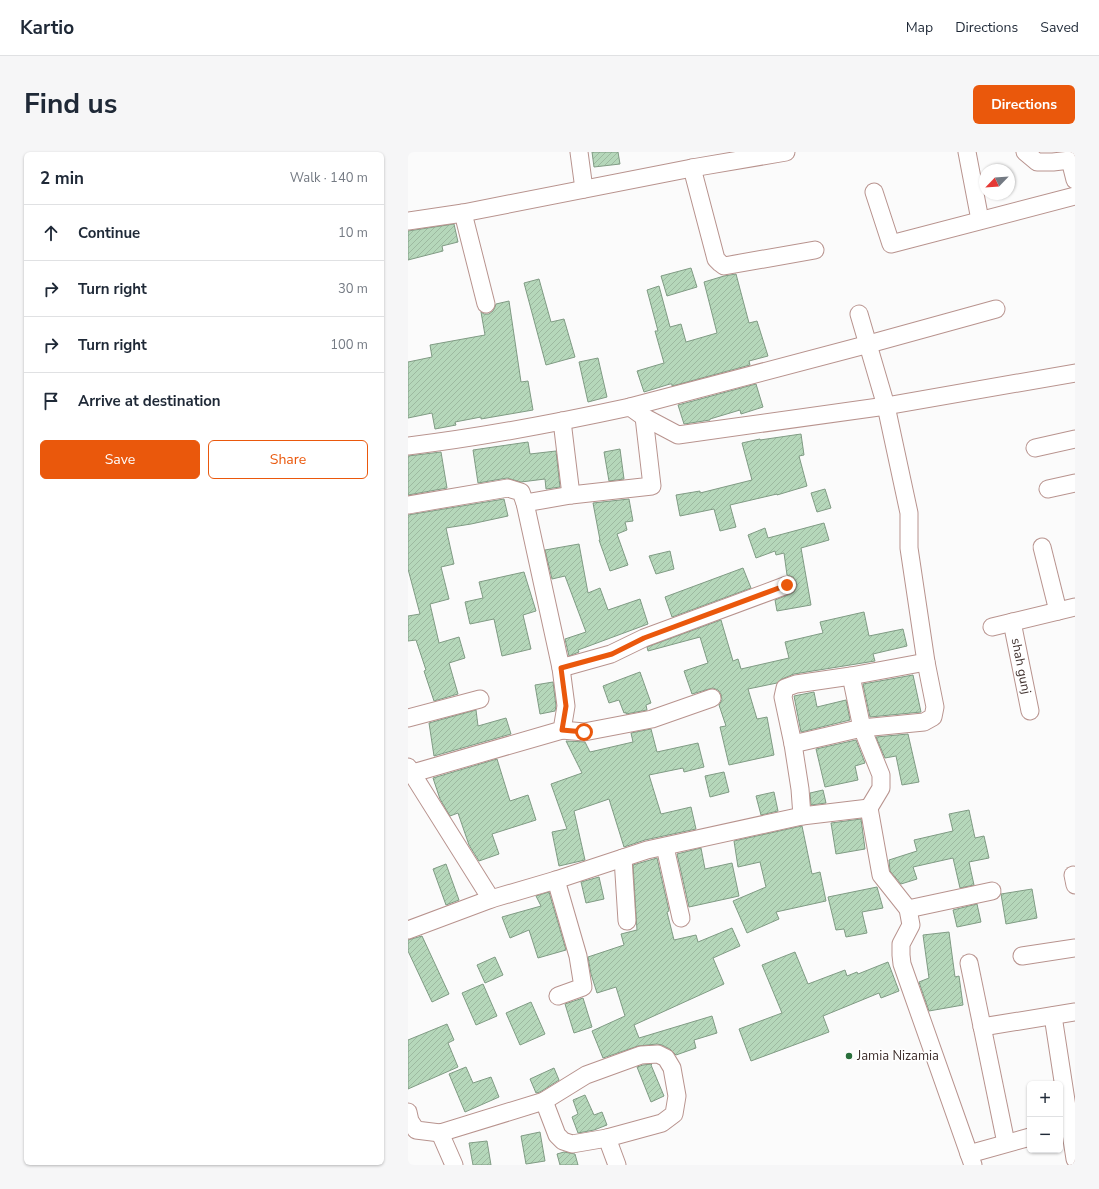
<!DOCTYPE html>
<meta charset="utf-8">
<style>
body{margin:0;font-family:"Nunito Sans",sans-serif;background:#f6f6f7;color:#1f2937}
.controls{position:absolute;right:12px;bottom:12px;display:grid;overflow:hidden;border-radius:6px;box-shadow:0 1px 3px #0004}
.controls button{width:36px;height:36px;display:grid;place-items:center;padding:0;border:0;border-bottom:1px solid #e0e1e3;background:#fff;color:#1f2937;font:20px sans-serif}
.compass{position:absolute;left:571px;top:12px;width:36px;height:36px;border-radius:50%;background:#fff;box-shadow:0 1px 3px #0004;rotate:245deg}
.stop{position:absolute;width:12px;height:12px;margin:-9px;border:3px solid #ea580c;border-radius:50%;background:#fff}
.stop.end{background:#ea580c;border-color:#fff;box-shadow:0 1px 4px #0008}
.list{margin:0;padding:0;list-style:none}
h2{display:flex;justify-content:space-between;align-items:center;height:52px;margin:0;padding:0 16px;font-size:17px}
h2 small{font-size:13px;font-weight:400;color:#747a83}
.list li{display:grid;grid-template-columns:26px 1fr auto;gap:12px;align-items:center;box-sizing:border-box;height:56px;padding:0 16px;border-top:1px solid #e0e1e3}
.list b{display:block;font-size:15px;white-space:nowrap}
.list em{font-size:13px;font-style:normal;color:#747a83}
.actions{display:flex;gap:8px;padding:12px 16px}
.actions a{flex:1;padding:9px 0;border:1px solid #ea580c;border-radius:6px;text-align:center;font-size:14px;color:#ea580c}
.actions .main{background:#ea580c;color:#fff}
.icon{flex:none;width:22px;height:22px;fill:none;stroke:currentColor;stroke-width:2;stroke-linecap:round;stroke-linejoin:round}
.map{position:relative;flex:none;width:667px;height:1013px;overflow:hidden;border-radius:6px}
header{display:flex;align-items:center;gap:24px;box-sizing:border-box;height:56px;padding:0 20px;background:#fff;border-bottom:1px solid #e0e1e3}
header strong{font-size:19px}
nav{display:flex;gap:22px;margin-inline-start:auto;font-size:14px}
.intro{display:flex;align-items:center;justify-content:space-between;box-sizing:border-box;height:96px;padding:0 24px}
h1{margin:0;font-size:28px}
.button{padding:10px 18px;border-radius:6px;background:#ea580c;color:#fff;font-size:14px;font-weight:700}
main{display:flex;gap:24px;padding:0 24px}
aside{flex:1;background:#fff;border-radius:6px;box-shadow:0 1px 3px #0004}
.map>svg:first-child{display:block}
.building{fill:url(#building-hatch);stroke:#809b84}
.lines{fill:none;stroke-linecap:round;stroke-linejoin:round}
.street-casing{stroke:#b8938e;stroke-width:19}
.street{stroke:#fff;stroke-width:17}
.route{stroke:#ea580c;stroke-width:5}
.poi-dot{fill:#296f3b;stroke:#fff;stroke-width:1.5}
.labels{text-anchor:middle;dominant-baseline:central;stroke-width:3;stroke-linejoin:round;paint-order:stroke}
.street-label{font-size:13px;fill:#3f302d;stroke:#fff}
.poi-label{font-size:13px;fill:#3f302d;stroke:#fff;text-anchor:start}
</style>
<header>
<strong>Kartio</strong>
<nav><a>Map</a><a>Directions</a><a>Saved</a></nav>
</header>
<div class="intro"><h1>Find us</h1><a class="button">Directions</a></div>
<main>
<aside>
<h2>2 min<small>Walk · 140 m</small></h2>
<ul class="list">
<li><svg class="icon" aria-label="ahead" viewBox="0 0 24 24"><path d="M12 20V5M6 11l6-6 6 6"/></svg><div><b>Continue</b></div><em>10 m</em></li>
<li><svg class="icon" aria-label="right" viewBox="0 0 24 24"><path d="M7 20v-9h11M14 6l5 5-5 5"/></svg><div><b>Turn right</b></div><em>30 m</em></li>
<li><svg class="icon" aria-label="right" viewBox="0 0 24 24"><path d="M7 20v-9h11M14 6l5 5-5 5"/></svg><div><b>Turn right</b></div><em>100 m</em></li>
<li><svg class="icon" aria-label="arrive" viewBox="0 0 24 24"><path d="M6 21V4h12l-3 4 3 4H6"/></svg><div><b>Arrive at destination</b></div></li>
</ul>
<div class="actions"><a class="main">Save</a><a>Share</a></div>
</aside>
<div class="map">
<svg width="667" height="1013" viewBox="0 0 667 1013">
<defs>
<pattern id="building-hatch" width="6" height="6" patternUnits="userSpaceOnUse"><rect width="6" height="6" fill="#b5d7ba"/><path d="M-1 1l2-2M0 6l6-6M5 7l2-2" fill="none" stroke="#9db9a0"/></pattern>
</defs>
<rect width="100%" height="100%" fill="#fbfbfb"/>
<path class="building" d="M184 0H210L212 12 186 15Z
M46 72 50 90 34 94 35 99 0 108V79Z
M283 116 289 135 259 144 253 124Z
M328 122 341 171 349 169 360 204 341 209 342 213 264 234V232H262L236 240 229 219 256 211 247 179H250L239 138 251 134 262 175 273 172 278 190 309 181 296 130 316 124Z
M131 127 143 170 156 167 167 205 138 213 116 131Z
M101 149 113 230 120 229 125 258 73 267V265L47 270 48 273 27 277 24 261 0 266V210L24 205 22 193 77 183 73 160 76 162H81L85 159 87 155 88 152Z
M190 206 199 245 180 250 171 210Z
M348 232 355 255 333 262 332 258 302 267V268L276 272 270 253Z
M393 282 396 303 391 304 399 334 369 343V342L322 353 328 375 312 379 306 357 272 364 268 343 292 339V341L344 328 334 291 352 287V288Z
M120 290 122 302 148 299 152 335 138 337 137 327 113 330 99 326 70 331 65 298Z
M212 297 216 327 201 329 196 300Z
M33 300 39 336 0 343V304Z
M417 337 423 356 409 360 403 341Z
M96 347 100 364 63 372 38 376 46 412 33 415 41 447 22 452 31 491 51 485 57 506 41 511 50 542 26 549 16 519 18 518 8 488 0 489V464L12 462 0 417V363Z
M221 347 225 369 217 370 219 378 209 382 220 413 202 419 191 388H192L185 351Z
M416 371 421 388 393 396 403 453 369 459 367 448 382 442 386 440 389 434 388 429 385 425 379 423 376 401 368 403 367 399 348 406 340 383 357 376 360 386Z
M171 392 180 441 192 436 200 458 232 447 240 472 170 498 171 500 161 504 157 487 178 480 157 424 144 427 137 398Z
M262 399 266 417 248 422 241 404Z
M335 416 343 436 264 465 257 445Z
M116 420 128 459 115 463 123 497 94 504 86 467 62 472 57 450 75 446 71 430Z
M456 460 461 484 495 477 499 494 465 502 467 509 386 522 374 527 369 531 340 537 349 567 359 565 366 603 321 613 312 575 318 574 311 553 314 548 313 542 310 538 305 536 301 537 284 542 276 519 300 511 292 485 240 499 239 495 313 468 325 509 330 507 333 517 381 506 377 490 415 481 412 470Z
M232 520 243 551 238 553 239 558 218 562V560L216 561 211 548 201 551 195 534Z
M505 523 513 560 462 565 455 532Z
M145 530 148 554 147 559 132 562 127 533Z
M406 540 409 555 438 548 442 568 393 580 386 544Z
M68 558 70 574 98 566 103 582 26 604 21 571Z
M243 577 249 600 290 591 296 615 276 620 275 616 241 623 253 662 283 655 288 677 237 688 216 695 201 647 166 659 177 708 151 714 144 680 159 677 143 632 174 621 158 589 177 590 182 600 225 590 223 581Z
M500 582 511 630 494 633 488 604 477 606 468 585Z
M448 588 457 611 447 614 450 628 417 635 408 597Z
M89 607 102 649 120 643 128 668 84 682 91 702 71 709 61 693 50 661 42 664 32 647 25 626Z
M316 620 321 640 302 645 297 624Z
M415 638 418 651 403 653 402 641Z
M366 640 370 659 353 663 348 644Z
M561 658 567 686 576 684 581 706 561 710 566 733 552 736 545 706 505 715 509 727 493 732 482 719 481 708 509 699 506 688 545 679 541 662Z
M453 667 457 697 428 702 423 671Z
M394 674 404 722 412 720 418 749 368 760 371 767 339 781 325 749 358 735 352 710 330 715 326 689Z
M293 696 297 717 324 711 331 744 281 755 269 702Z
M249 706 261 759 259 760 266 788 288 783 290 790 324 776 332 794 305 806 316 832 226 873 231 886 304 864 309 881 286 888 288 896 268 903 262 897 254 893 249 892 230 894 195 906 184 879 217 864 208 835 189 841 183 822 180 805 216 793 213 782 229 778 225 713Z
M38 712 51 748 38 753 25 717Z
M191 725 196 747 178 751 173 730Z
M469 735 475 756 454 760 459 781 438 785 436 777 428 778 420 745Z
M624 737 629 766 598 772 593 742Z
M141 740 158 798 130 806 121 778 102 786 94 765 133 754 128 744Z
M569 752 573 770 549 775 545 758Z
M541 780 547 825 551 824 555 853 521 859 511 830 521 826 515 783Z
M14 784 41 842 24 850 0 799V788Z
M387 800 400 832 437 818 439 824 449 820 450 822 480 810 491 839 473 846 471 841 415 864 421 880 343 909 331 877 374 861 354 813Z
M87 805 95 823 77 831 69 813Z
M75 832 89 864 68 873 54 841Z
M175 846 184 875 166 881 157 852Z
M123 850 137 882 112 893 98 861Z
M39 872 46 888 40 891 50 915 0 937V888Z
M244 912 243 913 256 944 243 950 229 915 235 913Z
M58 915 65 931 83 925 91 945 57 960 41 922Z
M146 916 151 928 132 940 128 941 122 927Z
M177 943 186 963 194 960 199 973 186 978 170 981 164 965 170 962 165 948Z
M132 980 137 1009 118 1012 113 984Z
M79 989 83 1013H65L61 991Z
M156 1000 167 1002 170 1013H152L149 1002Z"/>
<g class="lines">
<g class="street-casing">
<g id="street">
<path d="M171 0 176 37"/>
<path d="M559 0 572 68"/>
<path d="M617 0 629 10H645L662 8"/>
<path d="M667 7 662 8 667 28"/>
<path d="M284 16 308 107 312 111 316 114 407 98"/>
<path d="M466 40 483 92 667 44"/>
<path d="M55 61 78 152"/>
<path d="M0 69 55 61 284 16 378 0"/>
<path d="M222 255 461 192 588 157"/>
<path d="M154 269 163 343"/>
<path d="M0 294C75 285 148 271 222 255L236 265 270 283 478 254 667 221"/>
<path d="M627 296 667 287"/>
<path d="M640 337 667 331"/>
<path d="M117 351 163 343 244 334 236 265"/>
<path d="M0 353 100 336 113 340 117 351 153 516 203 502 236 486 379 433"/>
<path d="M634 395 650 459"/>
<path id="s1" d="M604 470 622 559"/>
<path d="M584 475 667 455"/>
<path d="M443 524 454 576 473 623V636L461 656"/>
<path d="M0 566 72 547"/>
<path d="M154 578 176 580 244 567 304 546"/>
<path d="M385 592 454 576 516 570 525 565 527 555 518 510 501 396V361L478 254 451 162"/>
<path d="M0 615 83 747"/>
<path d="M5 621 154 578 158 554 153 516"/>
<path d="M394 664 392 637 385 592 375 545 377 536 388 532 443 524 518 510"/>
<path d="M257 695 273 766"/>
<path d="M215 706 219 769"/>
<path d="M665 723 667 733"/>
<path d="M148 728 170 804 175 835 150 844"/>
<path d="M500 757 584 739"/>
<path d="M0 778 83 747 148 728 239 698 394 664 461 656 473 723 500 757 503 773 493 792V803L494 812 565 1013"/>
<path d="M614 804 667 796"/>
<path d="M561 811 598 991"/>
<path d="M645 864 667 1007"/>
<path d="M574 875 667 860"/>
<path d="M136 949 149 983 155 989 164 992 199 986 209 1013"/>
<path d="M0 960 2 969 8 978 32 981 136 949 178 923 233 903 250 902 258 906 264 916 269 944 266 962 254 971 199 986"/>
<path d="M32 981 46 1013"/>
<path d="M561 1002 622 985"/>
</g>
</g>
<use href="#street" class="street"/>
</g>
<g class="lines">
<path class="route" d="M176 580 154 578 158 554 153 516 204 502 236 486 379 433"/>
</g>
<circle class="poi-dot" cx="441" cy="904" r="4"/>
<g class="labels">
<g class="street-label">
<text stroke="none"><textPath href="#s1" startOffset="45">shah gunj</textPath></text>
</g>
<g class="poi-label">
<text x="449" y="904">Jamia Nizamia</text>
</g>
</g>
</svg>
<div class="controls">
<button>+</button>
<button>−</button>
</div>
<svg class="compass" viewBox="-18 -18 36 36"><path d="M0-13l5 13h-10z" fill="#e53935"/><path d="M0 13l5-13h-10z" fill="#747a83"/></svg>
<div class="stop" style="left:176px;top:580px"></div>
<div class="stop end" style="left:379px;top:433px"></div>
</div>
</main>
